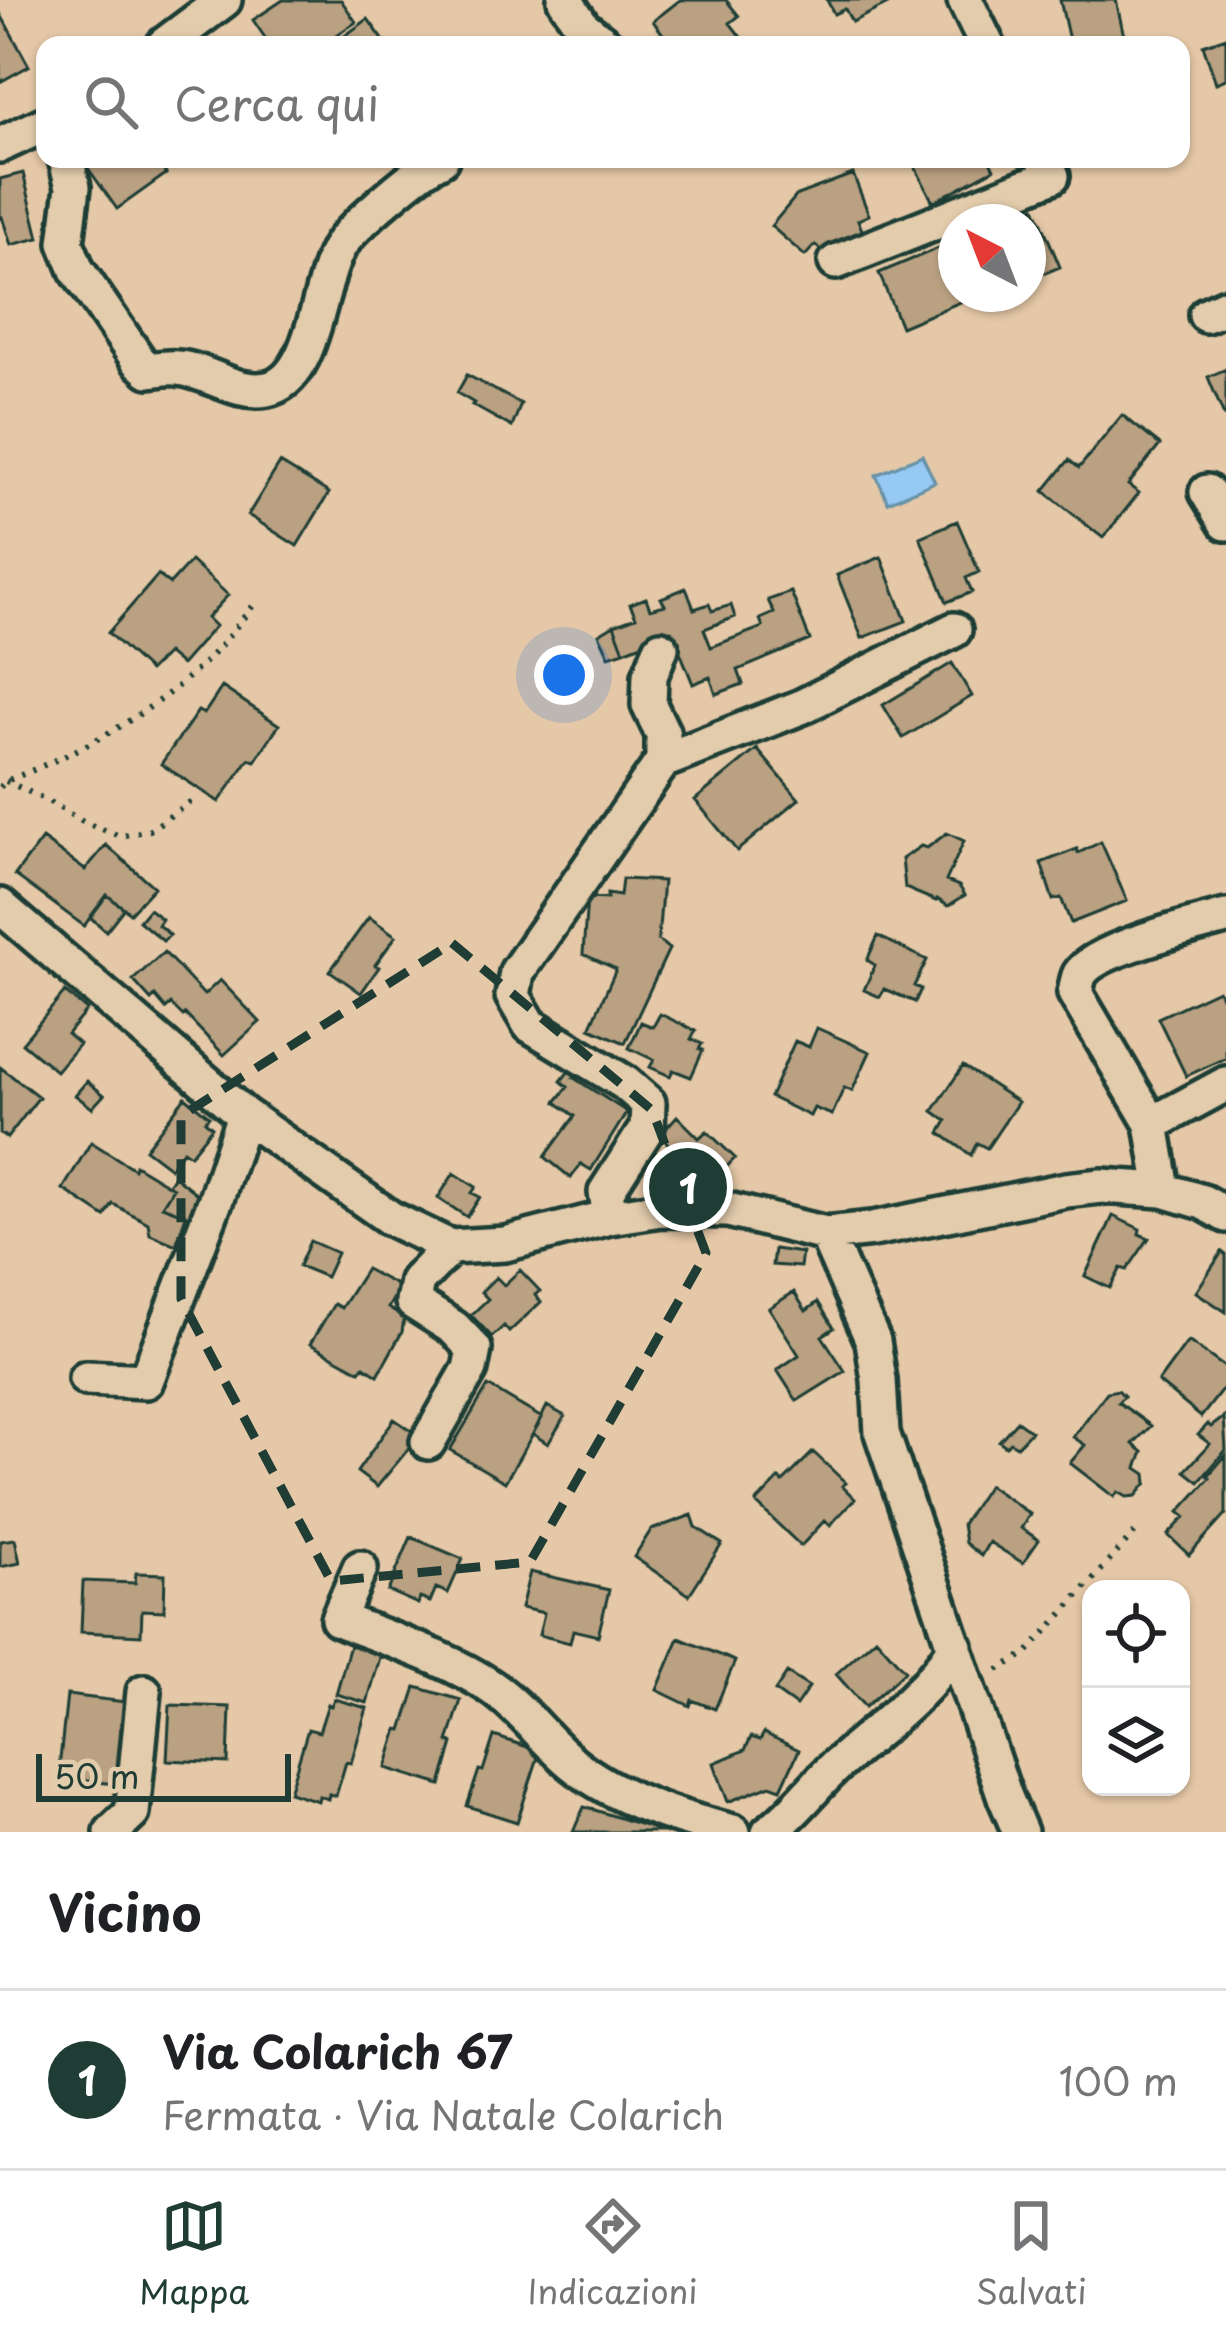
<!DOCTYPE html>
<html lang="it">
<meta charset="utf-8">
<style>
body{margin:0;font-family:"Playpen Sans",sans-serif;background:#f2f2f2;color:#202124}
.controls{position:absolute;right:36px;bottom:36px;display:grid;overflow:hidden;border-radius:24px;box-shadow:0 3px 9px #0004}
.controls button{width:108px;height:108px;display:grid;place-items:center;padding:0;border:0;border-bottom:3px solid #e0e0e0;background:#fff;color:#202124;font:60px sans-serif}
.compass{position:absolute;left:938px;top:204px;width:108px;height:108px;border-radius:50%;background:#fff;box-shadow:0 3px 9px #0004;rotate:318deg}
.scale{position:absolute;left:36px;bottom:30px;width:255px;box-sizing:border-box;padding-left:12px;border:6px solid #1f3d34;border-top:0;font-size:33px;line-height:42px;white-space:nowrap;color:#1f3d34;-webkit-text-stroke:9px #e3ccac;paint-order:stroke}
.you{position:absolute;left:564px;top:675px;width:42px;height:42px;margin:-30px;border:9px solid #fff;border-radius:50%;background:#1a73e8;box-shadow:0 0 0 18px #1a73e833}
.badge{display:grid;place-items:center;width:78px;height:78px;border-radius:50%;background:#1f3d34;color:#fff;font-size:39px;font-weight:700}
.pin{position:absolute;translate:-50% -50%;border:6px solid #fff;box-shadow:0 3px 12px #0006}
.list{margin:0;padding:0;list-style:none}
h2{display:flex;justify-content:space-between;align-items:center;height:156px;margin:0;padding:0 48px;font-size:51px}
h2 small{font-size:39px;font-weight:400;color:#757577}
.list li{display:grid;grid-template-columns:78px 1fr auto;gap:36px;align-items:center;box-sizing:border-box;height:180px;padding:0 48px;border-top:3px solid #e0e0e0}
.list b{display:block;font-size:45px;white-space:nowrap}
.list p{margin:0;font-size:39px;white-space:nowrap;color:#757577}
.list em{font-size:39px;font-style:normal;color:#757577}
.icon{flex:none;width:66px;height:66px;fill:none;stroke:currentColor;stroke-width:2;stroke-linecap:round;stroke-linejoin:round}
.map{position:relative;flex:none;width:1226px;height:1832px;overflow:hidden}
.search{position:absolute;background:#fff;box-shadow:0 3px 9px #0004;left:36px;right:36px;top:36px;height:132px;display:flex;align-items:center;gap:30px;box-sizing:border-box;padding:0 42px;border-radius:24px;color:#757577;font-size:45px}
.sheet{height:336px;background:#fff}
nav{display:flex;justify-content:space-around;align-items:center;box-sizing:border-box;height:168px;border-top:3px solid #e0e0e0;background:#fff;font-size:33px;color:#757577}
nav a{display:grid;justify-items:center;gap:6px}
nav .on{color:#1f3d34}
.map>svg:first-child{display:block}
.water{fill:#96c9f3;stroke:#6691a7;stroke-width:3}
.building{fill:#baa182;stroke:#1f3d34;stroke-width:3}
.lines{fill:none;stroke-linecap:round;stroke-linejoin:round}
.minor-casing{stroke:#1f3d34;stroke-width:42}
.path{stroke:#1f3d34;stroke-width:6;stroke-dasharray:3 9;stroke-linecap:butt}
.minor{stroke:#e3ccac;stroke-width:33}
.marked{fill:none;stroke:#1f3d34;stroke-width:9;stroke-dasharray:24 15;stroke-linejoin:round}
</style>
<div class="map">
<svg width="1226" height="1832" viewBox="0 0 1226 1832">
<rect width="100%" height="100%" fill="#e5c8a7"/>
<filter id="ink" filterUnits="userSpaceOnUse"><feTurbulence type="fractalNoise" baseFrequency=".00833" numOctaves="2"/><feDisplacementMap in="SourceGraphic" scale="24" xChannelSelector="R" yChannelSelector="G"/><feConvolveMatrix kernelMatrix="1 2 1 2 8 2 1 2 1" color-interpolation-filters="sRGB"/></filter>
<g filter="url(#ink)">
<path class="water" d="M922 455 935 482 888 502 876 475Z"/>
<path class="building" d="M283 0H341L356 22 322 45H270L253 20Z
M680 0H726L739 16 730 23 744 41 739 45H671L653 21Z
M827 0H896L852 22 845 9 834 14Z
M1060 0H1116L1126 45H1083V42L1070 45Z
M0 13 29 66 0 82Z
M368 19 387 45H332L336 42Z
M1226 37V79L1216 83 1203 45Z
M85 159H155L166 174 117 209 83 161Z
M911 159H989L994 169 933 202Z
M23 173 39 238 11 245 2 217 0 218V179Z
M853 174 869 215 858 220 864 235 824 253 815 245 805 256 771 226 797 195Z
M1035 207 1060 267 1028 280V222H999Z
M941 247 956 284V294H960L963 301 901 327 879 273Z
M1226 369V415L1224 416 1208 377Z
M467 375 521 404 512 427 472 405 474 403 457 393Z
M1122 415 1160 445 1128 485 1139 493 1103 538 1044 491 1069 460 1079 468Z
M280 463 329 493 297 546 248 515Z
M957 521 979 572 966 578 972 592 947 602 920 537Z
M881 557 906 621 862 638 837 575Z
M191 561 228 595 207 618 215 626 181 665 167 653 149 671 108 633 158 575 170 584Z
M686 588 694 609 709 604 712 611 731 605 735 617 704 629 711 647 763 627 760 619 774 613 768 600 791 592 810 640 738 670 743 684 716 694 710 677 693 684 672 632 624 651 614 625 636 617 630 604 646 598 650 609 665 605 661 598Z
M614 625 624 651 609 656 599 634Z
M952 663 972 696 903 738 883 705Z
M222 687 279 725 255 761 249 759 219 802 161 764 198 711 204 714Z
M757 749 799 799 737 851 695 800Z
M947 833 964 841 946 881 959 886 965 895 948 906 937 899 936 901 905 888 902 859 921 846 927 848Z
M42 839 85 870 106 845 154 887 130 913 107 895 84 926 15 875Z
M1101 842 1127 901 1071 923 1061 898 1053 900 1041 863 1077 849 1078 853Z
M622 879 663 881 658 940 669 949 625 1043 590 1028 616 969 583 954 587 898 607 899V894L620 896Z
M107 895 124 908 106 931 90 917Z
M149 909 162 919 158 925 170 935 163 941 139 921Z
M369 917 396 936 375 965 379 967 361 993 330 971Z
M878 936 927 960 914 986 921 989 915 1002 884 989 880 997 864 990 875 965 867 960Z
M164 952 204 995 220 980 260 1022 224 1055 185 1014 183 1016 171 1004 166 1009 155 996 151 1000 133 980Z
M1218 990 1226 1007V1058L1186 1076 1158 1018Z
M65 992 87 1010 67 1034 79 1044 56 1071 22 1043Z
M660 1014 696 1031 691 1039 702 1044 699 1049 703 1050 691 1077 673 1070 670 1076 650 1067 654 1060 629 1048 641 1022 653 1027Z
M817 1028 870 1052 852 1091 844 1088 832 1115 814 1108 810 1116 770 1097 795 1041 809 1047Z
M963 1066 1018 1102 987 1148 977 1143 971 1155 940 1133 947 1121 933 1111Z
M0 1067 39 1097 7 1138 0 1133Z
M569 1071 577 1077 574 1078 627 1112 591 1170 581 1164 571 1178 545 1157 575 1116 556 1102 568 1087 561 1081Z
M87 1081 104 1095 92 1108 75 1095Z
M185 1097 209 1116 205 1121 212 1127 190 1155 183 1150 170 1168 145 1149Z
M677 1116 699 1138 707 1131 735 1158 720 1174 713 1169 703 1178 691 1166 684 1173 662 1159 672 1148 660 1135Z
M91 1142 134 1169 135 1165 173 1188 162 1206 186 1215 176 1245 150 1234 148 1223 113 1204 105 1217 63 1189Z
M454 1173 476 1187 472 1193 480 1197 467 1217 438 1198Z
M174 1176 197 1194 189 1216 162 1206 173 1188 168 1185Z
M1113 1216 1140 1229 1139 1234 1149 1238 1127 1270 1121 1268 1110 1288 1085 1276Z
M310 1241 337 1253 326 1277 299 1266Z
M774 1249 802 1253 800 1267 772 1265Z
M1222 1252 1226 1255V1312L1196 1292Z
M366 1269 400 1287 388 1308 404 1318 402 1332 378 1375 364 1366 360 1371 310 1344 334 1304 341 1308Z
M520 1270 540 1291 535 1295 541 1302 509 1332 504 1326 492 1337 471 1315 488 1299 481 1292 496 1277 504 1285Z
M794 1292 806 1311 818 1302 834 1328 822 1336 845 1371 797 1401 777 1370 799 1355 769 1308Z
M1188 1341 1226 1368V1385L1201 1417 1158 1382Z
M488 1386 542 1418 505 1482 450 1450Z
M1118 1390 1124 1396 1118 1402 1151 1426 1133 1444 1143 1452 1137 1468 1146 1474 1147 1483 1136 1496 1127 1497 1118 1492 1114 1497 1070 1463 1085 1445 1073 1437 1107 1392Z
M547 1406 565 1416 548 1444 533 1434Z
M1224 1417 1226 1450 1199 1482 1185 1471 1210 1444 1198 1435 1208 1424 1211 1427Z
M394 1419 419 1436 377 1487 357 1472Z
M1017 1421 1031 1431 1017 1446 1010 1442 1006 1446 999 1441Z
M813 1452 846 1483 842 1486 855 1499 830 1525 825 1520 801 1546 756 1503 779 1479 783 1482Z
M1226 1455V1514L1189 1555 1168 1535 1185 1517 1179 1512 1210 1478 1208 1476Z
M988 1485 1030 1514 1021 1528 1039 1540 1023 1563 989 1542 981 1556 965 1543 962 1524Z
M692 1515 696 1527 722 1544 689 1595 634 1557 651 1530Z
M411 1537 463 1559 448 1593 436 1588 430 1602 420 1598 418 1604 388 1591Z
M15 1539 20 1563 0 1567V1541Z
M530 1572 609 1590 598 1636 573 1630 570 1643 539 1635 544 1613 521 1608Z
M136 1573 165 1574 164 1611 142 1610 141 1635 81 1632 83 1581 135 1583Z
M679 1638 735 1661 715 1709 692 1700 690 1706 657 1690Z
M876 1638 905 1671 865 1707 836 1674Z
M350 1645 381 1654 367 1703 336 1694Z
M787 1673 809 1687 796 1706 775 1691Z
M416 1687 461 1700 448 1742 453 1743 441 1785 386 1768 398 1729 402 1730Z
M67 1695 126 1702 117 1784 58 1778Z
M334 1699 367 1708 351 1763 346 1762 336 1796 329 1794 328 1799 319 1796 318 1801 289 1792 308 1729 319 1732 328 1704 331 1706Z
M170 1705 230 1707 228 1763 167 1760Z
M764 1733 799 1750 781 1789 770 1785 728 1802 714 1763 745 1750 751 1737 760 1740Z
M494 1736 540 1751 517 1822 467 1806 479 1770 483 1771Z
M584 1807 598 1811 664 1832H573Z"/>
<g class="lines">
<g class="minor-casing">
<path id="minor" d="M565 0 583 27 606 45
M965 0 987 45
M164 45 224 0
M0 145 45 124
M66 159 73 187 66 243 77 270 139 361 149 370C158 369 168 367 177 368 209 370 234 395 267 389 317 379 317 279 341 244 355 224 419 169 441 159
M836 262 1052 176 1044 159
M1206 315 1226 306
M1207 492 1226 523
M663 761 801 707 954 630
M0 906 244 1115 390 1218 450 1247 505 1244 610 1217 661 1209 728 1210 826 1234 873 1229 1066 1190 1101 1186 1163 1190 1203 1202 1226 1215
M1152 1124 1226 1084
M1163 1190 1152 1124 1075 993C1076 990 1078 976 1080 974 1095 949 1196 925 1226 917
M610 1217 606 1192 647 1128 648 1103 625 1083 530 1025 513 996 517 972 663 761V734L649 705 650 676 661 648
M826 1234 873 1341 879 1380 882 1433 1005 1797 1020 1832
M86 1378 146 1381 216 1199 244 1115
M428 1442 470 1369 474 1349 454 1328 413 1302 417 1281 450 1247
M360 1568 338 1619C387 1639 447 1657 491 1687 522 1708 543 1739 572 1763 616 1799 678 1818 733 1832
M112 1832 132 1813 144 1692
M769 1832C795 1813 813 1787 836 1766 878 1728 926 1696 955 1646"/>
</g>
<path class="path" d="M6 781 48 801 83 822 120 836 150 830 193 800
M0 787 6 781C80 752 151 715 208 659 226 641 241 620 257 601
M998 1670 1027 1653 1138 1529"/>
<use href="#minor" class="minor"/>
</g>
</g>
<path class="marked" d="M452 943 652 1110 706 1253 530 1562 331 1581 181 1299V1116Z"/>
</svg>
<div class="controls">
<button><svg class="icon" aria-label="locate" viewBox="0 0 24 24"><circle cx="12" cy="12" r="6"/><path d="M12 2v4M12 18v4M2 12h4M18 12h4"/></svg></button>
<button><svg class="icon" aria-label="layers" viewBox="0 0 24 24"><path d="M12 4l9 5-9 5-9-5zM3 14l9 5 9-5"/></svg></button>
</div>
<svg class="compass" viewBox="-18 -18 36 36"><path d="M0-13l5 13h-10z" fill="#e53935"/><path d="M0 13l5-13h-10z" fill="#757577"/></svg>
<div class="scale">50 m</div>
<div class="you"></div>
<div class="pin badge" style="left:688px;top:1187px">1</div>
<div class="search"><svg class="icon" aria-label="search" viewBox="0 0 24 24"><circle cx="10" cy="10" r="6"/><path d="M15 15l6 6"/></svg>Cerca qui</div>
</div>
<section class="sheet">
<h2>Vicino<small></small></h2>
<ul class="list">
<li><span class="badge">1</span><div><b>Via Colarich 67</b><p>Fermata · Via Natale Colarich</p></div><em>100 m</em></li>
</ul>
</section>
<nav>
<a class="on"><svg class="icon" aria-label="map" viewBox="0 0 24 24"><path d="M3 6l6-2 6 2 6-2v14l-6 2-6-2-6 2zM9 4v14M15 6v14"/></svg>Mappa</a>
<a><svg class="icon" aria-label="directions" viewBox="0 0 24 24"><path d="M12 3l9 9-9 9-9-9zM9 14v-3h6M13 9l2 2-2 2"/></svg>Indicazioni</a>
<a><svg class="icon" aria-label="saved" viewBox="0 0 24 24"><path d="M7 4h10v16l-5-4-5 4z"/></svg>Salvati</a>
</nav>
